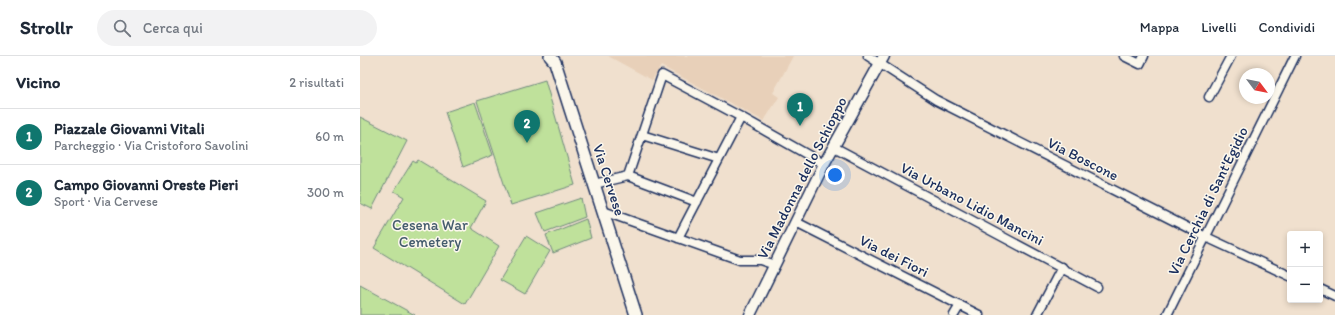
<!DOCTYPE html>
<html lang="it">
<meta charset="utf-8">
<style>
body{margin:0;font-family:Itim,sans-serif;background:#f2f2f3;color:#1f2937}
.controls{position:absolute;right:12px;bottom:12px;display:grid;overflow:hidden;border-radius:4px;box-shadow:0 2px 6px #0003}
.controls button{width:36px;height:36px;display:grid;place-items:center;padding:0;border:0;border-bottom:1px solid #e0e1e3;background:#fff;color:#1f2937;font:20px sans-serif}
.compass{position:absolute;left:879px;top:12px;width:36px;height:36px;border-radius:50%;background:#fff;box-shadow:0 2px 6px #0003;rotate:122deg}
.you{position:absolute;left:475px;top:119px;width:14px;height:14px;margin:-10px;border:3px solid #fff;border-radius:50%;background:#1a73e8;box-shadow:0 0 0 6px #1a73e833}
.badge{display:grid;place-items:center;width:26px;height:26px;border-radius:50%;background:#0f766e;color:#fff;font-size:13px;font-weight:700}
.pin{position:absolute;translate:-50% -33px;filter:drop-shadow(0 1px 2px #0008)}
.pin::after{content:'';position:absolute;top:21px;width:14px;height:12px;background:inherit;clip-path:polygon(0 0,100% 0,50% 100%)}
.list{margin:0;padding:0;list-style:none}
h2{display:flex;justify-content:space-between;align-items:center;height:52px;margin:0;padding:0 16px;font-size:17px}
h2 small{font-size:13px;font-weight:400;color:#747a83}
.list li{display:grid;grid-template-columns:26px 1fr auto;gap:12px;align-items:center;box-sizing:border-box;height:56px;padding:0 16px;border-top:1px solid #e0e1e3}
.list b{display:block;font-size:15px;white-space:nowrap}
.list p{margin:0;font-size:13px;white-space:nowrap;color:#747a83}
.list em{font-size:13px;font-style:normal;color:#747a83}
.icon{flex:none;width:22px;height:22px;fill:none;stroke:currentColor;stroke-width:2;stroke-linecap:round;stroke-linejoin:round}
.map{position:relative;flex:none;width:975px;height:259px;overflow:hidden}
header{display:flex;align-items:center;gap:24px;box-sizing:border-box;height:56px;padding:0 20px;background:#fff;border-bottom:1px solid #e0e1e3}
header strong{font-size:19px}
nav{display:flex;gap:22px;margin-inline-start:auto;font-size:14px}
.search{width:280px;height:36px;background:#f2f2f3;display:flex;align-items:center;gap:10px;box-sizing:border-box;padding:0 14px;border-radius:22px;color:#747a83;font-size:15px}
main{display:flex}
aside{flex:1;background:#fff}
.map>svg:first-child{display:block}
.built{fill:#e8d0b9}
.green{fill:#bfe19b;stroke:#6d887c}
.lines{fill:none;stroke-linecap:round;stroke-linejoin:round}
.minor-casing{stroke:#1b2f5e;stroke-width:11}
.tertiary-casing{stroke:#1b2f5e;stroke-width:13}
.secondary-casing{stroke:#1b2f5e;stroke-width:14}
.minor{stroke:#fbf7ec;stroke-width:8}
.tertiary{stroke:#fbf7ec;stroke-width:10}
.secondary{stroke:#fbf7ec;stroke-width:11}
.labels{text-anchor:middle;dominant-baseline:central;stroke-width:3;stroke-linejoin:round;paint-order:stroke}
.street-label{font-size:15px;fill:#1b2f5e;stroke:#fbf7ec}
.park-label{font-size:15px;fill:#445c6d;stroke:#fbf7ec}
</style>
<header>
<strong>Strollr</strong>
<div class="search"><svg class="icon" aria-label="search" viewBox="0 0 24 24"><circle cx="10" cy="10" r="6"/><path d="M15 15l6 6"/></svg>Cerca qui</div>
<nav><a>Mappa</a><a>Livelli</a><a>Condividi</a></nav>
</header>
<main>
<aside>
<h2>Vicino<small>2 risultati</small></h2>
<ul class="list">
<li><span class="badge">1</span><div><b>Piazzale Giovanni Vitali</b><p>Parcheggio · Via Cristoforo Savolini</p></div><em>60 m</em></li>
<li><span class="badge">2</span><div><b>Campo Giovanni Oreste Pieri</b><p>Sport · Via Cervese</p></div><em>300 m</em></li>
</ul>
</aside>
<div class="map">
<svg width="975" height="259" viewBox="0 0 975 259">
<rect width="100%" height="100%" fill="#f0e0ce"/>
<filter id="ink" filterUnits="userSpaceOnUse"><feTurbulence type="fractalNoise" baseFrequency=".025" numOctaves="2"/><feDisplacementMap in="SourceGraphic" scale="8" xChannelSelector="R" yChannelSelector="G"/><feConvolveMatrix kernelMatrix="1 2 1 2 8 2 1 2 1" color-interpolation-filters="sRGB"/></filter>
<g filter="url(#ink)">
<path class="built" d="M248 0H433L413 37 419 41 404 65 301 10 292 24Z"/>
<path class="green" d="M185 24 215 129 151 149 117 45Z
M115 46 133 99 103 111 85 56Z
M0 61 47 85 12 153 0 147Z
M58 104 126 145 111 172 139 190 105 248 14 192 44 141 34 135 53 105 56 107Z
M221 142 225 161 185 176 177 157Z
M226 163 231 182 193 197 186 179Z
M166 180 190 195 165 238 140 224Z
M0 229 55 259H0Z"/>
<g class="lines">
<g class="minor-casing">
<path id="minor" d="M508 0 576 44 846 181 930 220
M764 0 780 8 784 0
M849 41 871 0
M282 79 359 103
M474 91 737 231
M268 120 302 19 381 61 464 108
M268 120 337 146
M234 128 268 120
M243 155 380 204H400L415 209
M436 166 619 259
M318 182 381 61
M960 233 975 240
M594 259 600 249
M677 259 702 211
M807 259 935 0"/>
</g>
<g class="tertiary-casing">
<path id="tertiary" d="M390 259 464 108 524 0"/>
</g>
<g class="secondary-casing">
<path id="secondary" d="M190 0 195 6 276 259"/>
</g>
<use href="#minor" class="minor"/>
<use href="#tertiary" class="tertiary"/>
<use href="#secondary" class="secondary"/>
</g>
</g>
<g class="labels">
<g class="street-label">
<text transform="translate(723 103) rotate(27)">Via Boscone</text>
<text transform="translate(442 122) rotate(-63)">Via Madonna dello Schioppo</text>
<text transform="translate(249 124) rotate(72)">Via Cervese</text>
<text transform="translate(848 145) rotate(-64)">Via Cerchia di Sant'Egidio</text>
<text transform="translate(612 148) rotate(28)">Via Urbano Lidio Mancini</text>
<text transform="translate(534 200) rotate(27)">Via dei Fiori</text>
</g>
<g class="park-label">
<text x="70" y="169">Cesena War<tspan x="70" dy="17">Cemetery</tspan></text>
</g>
</g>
</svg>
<div class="controls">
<button>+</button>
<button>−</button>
</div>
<svg class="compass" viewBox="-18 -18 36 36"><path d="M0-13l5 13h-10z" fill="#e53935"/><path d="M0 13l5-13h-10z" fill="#747a83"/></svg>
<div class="you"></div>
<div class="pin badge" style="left:440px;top:70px">1</div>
<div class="pin badge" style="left:167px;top:87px">2</div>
</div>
</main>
